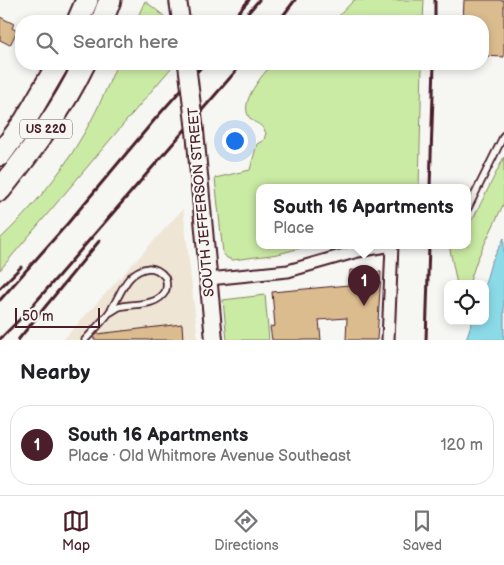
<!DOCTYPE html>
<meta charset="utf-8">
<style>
body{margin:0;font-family:"Balsamiq Sans",sans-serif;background:#f6f6f6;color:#202124}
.controls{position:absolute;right:15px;bottom:15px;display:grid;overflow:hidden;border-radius:10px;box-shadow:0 2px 8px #0003}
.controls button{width:45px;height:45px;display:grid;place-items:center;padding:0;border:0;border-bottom:1px solid #e0e0e0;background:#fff;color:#202124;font:25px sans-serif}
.scale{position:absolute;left:15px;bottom:12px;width:85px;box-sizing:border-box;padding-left:5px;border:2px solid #4a1f2b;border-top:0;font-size:14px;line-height:18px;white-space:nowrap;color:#4a1f2b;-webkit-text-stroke:4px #f6f6f2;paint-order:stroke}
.you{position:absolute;left:234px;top:140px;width:18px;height:18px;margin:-12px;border:4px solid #fff;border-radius:50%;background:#1a73e8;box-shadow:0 0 0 8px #1a73e833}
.badge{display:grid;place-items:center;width:32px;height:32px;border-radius:50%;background:#4a1f2b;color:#fff;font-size:16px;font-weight:700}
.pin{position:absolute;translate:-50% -41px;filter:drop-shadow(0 1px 2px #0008)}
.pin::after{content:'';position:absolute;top:26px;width:18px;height:15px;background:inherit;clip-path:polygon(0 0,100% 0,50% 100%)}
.popup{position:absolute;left:256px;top:184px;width:215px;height:65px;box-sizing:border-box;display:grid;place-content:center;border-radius:10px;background:#fff;filter:drop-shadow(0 1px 4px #0005);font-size:16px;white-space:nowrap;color:#757577}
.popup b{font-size:19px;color:#202124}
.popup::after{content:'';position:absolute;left:50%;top:100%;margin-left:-10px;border:10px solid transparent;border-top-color:#fff}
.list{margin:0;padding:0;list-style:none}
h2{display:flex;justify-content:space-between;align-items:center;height:65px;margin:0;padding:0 20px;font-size:21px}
h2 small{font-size:16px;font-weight:400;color:#757577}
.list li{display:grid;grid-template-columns:32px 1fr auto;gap:15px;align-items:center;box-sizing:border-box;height:80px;margin:0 10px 10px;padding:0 10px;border:1px solid #e0e0e0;border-radius:20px}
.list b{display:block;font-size:19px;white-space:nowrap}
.list p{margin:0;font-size:16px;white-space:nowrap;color:#757577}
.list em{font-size:16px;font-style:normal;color:#757577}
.icon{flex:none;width:28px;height:28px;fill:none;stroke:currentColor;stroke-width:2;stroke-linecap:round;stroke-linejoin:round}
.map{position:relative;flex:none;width:504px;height:340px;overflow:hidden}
.search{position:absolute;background:#fff;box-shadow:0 2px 8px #0003;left:15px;right:15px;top:15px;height:55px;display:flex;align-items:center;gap:12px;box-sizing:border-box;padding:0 18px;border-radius:20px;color:#757577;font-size:19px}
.sheet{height:155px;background:#fff}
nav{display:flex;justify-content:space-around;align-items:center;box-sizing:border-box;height:70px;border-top:1px solid #e0e0e0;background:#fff;font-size:14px;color:#757577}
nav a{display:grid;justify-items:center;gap:2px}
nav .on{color:#4a1f2b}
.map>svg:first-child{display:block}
.built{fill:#eee5d4}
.green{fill:#caeba4;stroke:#8a8568}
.water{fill:#8bdae8;stroke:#718f9c}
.building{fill:#dabc8e;stroke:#4a1f2b}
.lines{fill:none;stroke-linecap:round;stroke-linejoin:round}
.lane-casing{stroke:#4a1f2b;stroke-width:9}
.street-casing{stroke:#4a1f2b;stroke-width:15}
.secondary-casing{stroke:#4a1f2b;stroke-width:20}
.highway-casing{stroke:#4a1f2b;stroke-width:25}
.lane{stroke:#f6f6f2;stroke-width:5.5}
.street{stroke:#f6f6f2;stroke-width:11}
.secondary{stroke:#f6f6f2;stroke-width:16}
.highway{stroke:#f6f6f2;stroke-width:21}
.rail{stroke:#4a1f2b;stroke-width:3}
.secondary-bridge-casing{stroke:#4a1f2b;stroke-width:20;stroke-linecap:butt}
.secondary-bridge{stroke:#f6f6f2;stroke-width:16}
.labels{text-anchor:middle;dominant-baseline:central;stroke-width:4.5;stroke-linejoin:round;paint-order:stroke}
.shield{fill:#f6f6f2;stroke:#7e6067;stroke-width:1}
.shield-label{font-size:12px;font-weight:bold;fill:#4a1f2b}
.street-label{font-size:14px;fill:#4a1f2b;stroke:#f6f6f2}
</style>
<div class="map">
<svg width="504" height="340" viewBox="0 0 504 340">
<rect width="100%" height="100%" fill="#f6f6f2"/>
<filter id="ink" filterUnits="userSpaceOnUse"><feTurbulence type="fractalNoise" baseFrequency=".02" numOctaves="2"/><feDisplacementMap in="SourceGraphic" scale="10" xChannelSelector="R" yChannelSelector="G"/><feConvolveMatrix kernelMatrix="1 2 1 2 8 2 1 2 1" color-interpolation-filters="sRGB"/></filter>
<g filter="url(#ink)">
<path class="built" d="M183 209 198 340H63Z"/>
<path class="green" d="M354 0H424L423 21H334Z
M145 1 164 16 165 21H136Z
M117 64H170L171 68 0 270V239C29 212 60 175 80 140 95 116 106 90 117 64Z
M272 64H422L419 187H260V245H312L278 254 233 260 227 258 223 253 215 178 250 170 257 144 264 140 266 133C260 121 255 125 249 117 239 101 263 75 272 64Z
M504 157V203L477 260 469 284H457L449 245H468V224L474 217Z
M265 295 269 340H227L223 300Z"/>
<path class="water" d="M504 238V340H466L472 321H485V284L491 263Z"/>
<path class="building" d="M464 0H504V57L483 56V21H463Z
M0 17 14 24 12 28 17 31 10 45 0 40Z
M350 270 381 272 377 340H346L347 318 319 320 321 340H272L270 327 275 326 272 292 349 285Z
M182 324 183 340H94V337L97 334Z"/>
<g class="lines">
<g class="lane-casing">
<path id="lane" d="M468 208 504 135
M85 340C93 331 101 323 108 314 121 297 124 271 149 268 156 268 161 272 165 277 167 281 167 288 165 292 156 307 133 303 119 307 116 309 112 311 109 313"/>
</g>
<g class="street-casing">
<path id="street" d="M209 279 288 271 358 251 392 245
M388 340 392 245"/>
</g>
<g class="secondary-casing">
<path id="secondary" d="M178 0 181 21
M195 131 214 340"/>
</g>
<g class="highway-casing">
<path id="highway" d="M78 21 87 0
M102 21 110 0
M0 155 25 121 58 64
M0 190C32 150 62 110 84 64"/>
</g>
<use href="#lane" class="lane"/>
<use href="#street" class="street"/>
<use href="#secondary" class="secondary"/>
<use href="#highway" class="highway"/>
<path class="rail" d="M247 14 259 0
M231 21 249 0
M279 21 295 0
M435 21V0
M430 187 434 64
M0 288 21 267
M0 300 68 223 156 118 204 64
M0 339 27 312 242 64
M18 340 100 240
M426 340 429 245"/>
<g class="secondary-bridge-casing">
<path id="secondary-bridge" d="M187 64 195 131"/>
</g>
<use href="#secondary-bridge" class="secondary-bridge"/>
</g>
</g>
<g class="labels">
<rect class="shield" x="20" y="119.5" width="52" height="19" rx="4"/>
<g class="shield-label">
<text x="46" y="129">US 220</text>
</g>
<g class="street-label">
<text transform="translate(201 202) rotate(-95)">SOUTH JEFFERSON STREET</text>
</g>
</g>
</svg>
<div class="controls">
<button><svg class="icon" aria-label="locate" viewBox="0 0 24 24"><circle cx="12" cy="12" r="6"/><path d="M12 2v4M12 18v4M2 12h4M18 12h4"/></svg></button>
</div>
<div class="scale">50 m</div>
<div class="you"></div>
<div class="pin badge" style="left:364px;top:306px">1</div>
<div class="popup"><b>South 16 Apartments</b>Place</div>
<div class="search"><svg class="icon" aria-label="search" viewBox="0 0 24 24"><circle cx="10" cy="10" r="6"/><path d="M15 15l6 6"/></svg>Search here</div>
</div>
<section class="sheet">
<h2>Nearby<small></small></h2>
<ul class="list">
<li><span class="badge">1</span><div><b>South 16 Apartments</b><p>Place · Old Whitmore Avenue Southeast</p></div><em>120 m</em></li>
</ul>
</section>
<nav>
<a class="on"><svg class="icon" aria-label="map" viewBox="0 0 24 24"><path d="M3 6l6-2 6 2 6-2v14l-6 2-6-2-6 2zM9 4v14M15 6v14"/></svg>Map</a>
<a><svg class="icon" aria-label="directions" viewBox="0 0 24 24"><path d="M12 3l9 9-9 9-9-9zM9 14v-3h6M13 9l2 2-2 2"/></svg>Directions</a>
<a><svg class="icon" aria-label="saved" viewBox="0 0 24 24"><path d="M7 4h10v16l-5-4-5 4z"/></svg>Saved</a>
</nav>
